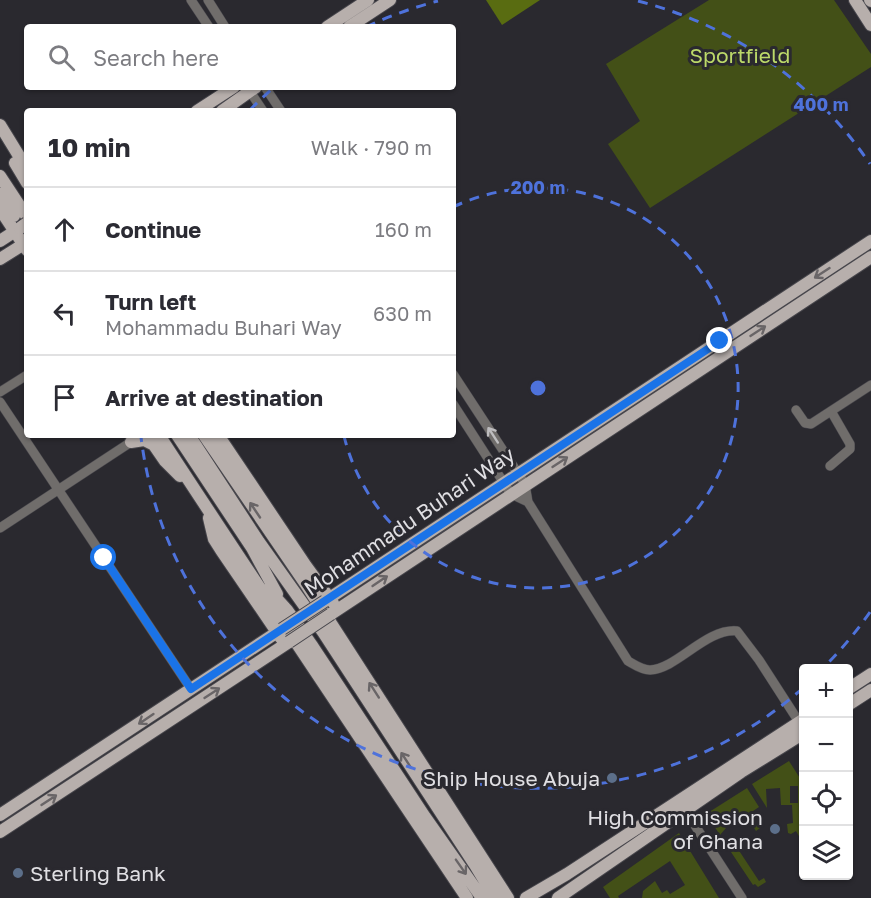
<!DOCTYPE html>
<meta charset="utf-8">
<style>
body{margin:0;font-family:"Golos Text",sans-serif;background:#f2f2f3;color:#2b2b33}
.controls{position:absolute;right:18px;bottom:18px;display:grid;overflow:hidden;border-radius:6px;box-shadow:0 2px 4px #0004}
.controls button{width:54px;height:54px;display:grid;place-items:center;padding:0;border:0;border-bottom:2px solid #e1e1e2;background:#fff;color:#2b2b33;font:30px sans-serif}
.stop{position:absolute;width:18px;height:18px;margin:-14px;border:4px solid #1a73e8;border-radius:50%;background:#fff}
.stop.end{background:#1a73e8;border-color:#fff;box-shadow:0 2px 6px #0008}
.list{margin:0;padding:0;list-style:none}
h2{display:flex;justify-content:space-between;align-items:center;height:78px;margin:0;padding:0 24px;font-size:26px}
h2 small{font-size:20px;font-weight:400;color:#7c7c81}
.list li{display:grid;grid-template-columns:39px 1fr auto;gap:18px;align-items:center;box-sizing:border-box;height:84px;padding:0 24px;border-top:2px solid #e1e1e2}
.list b{display:block;font-size:22px;white-space:nowrap}
.list p{margin:0;font-size:20px;white-space:nowrap;color:#7c7c81}
.list em{font-size:20px;font-style:normal;color:#7c7c81}
.icon{flex:none;width:33px;height:33px;fill:none;stroke:currentColor;stroke-width:2;stroke-linecap:round;stroke-linejoin:round}
.map{position:relative;flex:none;width:871px;height:898px;overflow:hidden}
.search{position:absolute;background:#fff;box-shadow:0 2px 4px #0004;left:24px;top:24px;width:432px;height:66px;display:flex;align-items:center;gap:15px;box-sizing:border-box;padding:0 21px;border-radius:6px;color:#7c7c81;font-size:22px}
.panel{position:absolute;background:#fff;box-shadow:0 2px 4px #0004;left:24px;top:108px;width:432px;height:330px;border-radius:6px}
.map>svg:first-child{display:block}
.green{fill:#435017;fill-rule:evenodd}
.forest{fill:#596c11}
.lines{fill:none;stroke-linecap:round;stroke-linejoin:round}
.minor-casing{stroke:#47464c;stroke-width:10}
.major-casing{stroke:#47464c;stroke-width:14}
.minor{stroke:#706d6b;stroke-width:9}
.major{stroke:#b7afac;stroke-width:12}
.major-bridge-casing{stroke:#47464c;stroke-width:14;stroke-linecap:butt}
.major-bridge{stroke:#b7afac;stroke-width:12}
.oneway{stroke:#696567}
.oneway2{stroke:#bebdbf}
.route{stroke:#1a73e8;stroke-width:8}
.ring{fill:none;stroke:#4e72db;stroke-width:3;stroke-dasharray:10 8}
.service-dot{fill:#5c6f8a;stroke:#2a292f;stroke-width:2}
.labels{text-anchor:middle;dominant-baseline:central;stroke-width:6;stroke-linejoin:round;paint-order:stroke}
.park-label{font-size:21px;fill:#bcd969;stroke:#2a292f}
.street-label{font-size:21px;fill:#e0dfe3;stroke:#2a292f}
.poi-label{font-size:21px;fill:#e0dfe3;stroke:#2a292f;text-anchor:end}
.centre{fill:#4e72db;stroke:#2a292f;stroke-width:3}
.ring-label{font-size:18px;text-anchor:middle;font-weight:bold;fill:#4e72db;stroke:#2a292f;stroke-width:6;stroke-linejoin:round;paint-order:stroke}
</style>
<div class="map">
<svg width="871" height="898" viewBox="0 0 871 898">
<rect width="100%" height="100%" fill="#2a292f"/>
<path class="green" d="M709 0H834L871 54V67L650 208 608 144 640 121 606 64Z
M789 761 803 783V843L796 831 791 834 788 833 787 824 793 823 792 805H781L780 788 766 789 767 808 752 784ZM790 786H798V803H790Z
M747 788 759 807 750 813 760 828 756 831 746 815 726 828 720 835 706 814Z
M679 833 719 898H642L643 891 655 881 662 893 667 890 670 894 685 885 670 861 618 896 619 898H610L603 887Z
M737 837 741 842 736 846 759 881 764 878 766 882 758 887 755 884 753 885 725 843Z"/>
<path class="forest" d="M486 0H540L502 25Z"/>
<g class="lines">
<g class="minor-casing">
<path id="minor" d="M191 0 209 27
M208 0 225 27
M247 87 263 111
M265 87 281 111
M453 374 525 484 528 502 628 661C635 665 642 670 650 670 677 669 706 628 737 631L759 660 799 722
M0 392 27 375
M0 402 191 689
M453 404 511 494 528 502
M796 410 805 423 811 424 871 385
M830 466 850 449V444L831 411
M0 528 131 442
M683 807 742 898"/>
</g>
<g class="major-casing">
<path id="major" d="M855 0 871 25
M870 0 871 1
M327 27 368 0
M349 27 390 0
M197 111 234 87
M222 111 256 87
M0 125 27 169
M15 163 27 183
M0 176 27 217
M0 194 14 216
M0 209 27 250
M0 241 20 228
M0 259 27 242
M147 435 165 461 180 476
M159 435C260 590 364 744 467 898
M177 435 252 548 277 594
M189 435 259 542 323 632 475 865 495 898
M204 435 305 583 508 898
M218 435 306 566 333 603
M131 442 144 440 154 445
M209 518 214 539 221 550 281 638
M268 589 287 610 313 647 425 817 482 898
M325 601 871 241
M331 614 871 257
M848 689 871 674
M848 705 871 690
M0 815 282 629
M0 832 289 642
M526 898 567 874 804 719
M558 898 741 772 804 733"/>
</g>
<use href="#minor" class="minor"/>
<use href="#major" class="major"/>
<g class="major-bridge-casing">
<path id="major-bridge" d="M20 228 27 223
M282 629 325 601
M289 642 331 614"/>
</g>
<use href="#major-bridge" class="major-bridge"/>
</g>
<defs><path id="oneway-shaft" d="M-6 0H5M1.5-3L5.5 0L1.5 3" fill="none" stroke-width="1.6" stroke-linecap="round" stroke-linejoin="round" transform="scale(1.5)"/></defs>
<g class="oneway">
<use href="#oneway-shaft" transform="translate(822 273) rotate(147)"/>
<use href="#oneway-shaft" transform="translate(758 331) rotate(-33)"/>
<use href="#oneway-shaft" transform="translate(560 462) rotate(-33)"/>
<use href="#oneway-shaft" transform="translate(255 510) rotate(-124)"/>
<use href="#oneway-shaft" transform="translate(380 581) rotate(-34)"/>
<use href="#oneway-shaft" transform="translate(374 690) rotate(-123)"/>
<use href="#oneway-shaft" transform="translate(212 693) rotate(-33)"/>
<use href="#oneway-shaft" transform="translate(146 719) rotate(146)"/>
<use href="#oneway-shaft" transform="translate(406 760) rotate(-123)"/>
<use href="#oneway-shaft" transform="translate(49 800) rotate(-33)"/>
<use href="#oneway-shaft" transform="translate(461 867) rotate(55)"/>
</g>
<use class="oneway2" href="#oneway-shaft" transform="translate(493 435) rotate(-123)"/>
<g class="lines">
<path class="route" d="M104 558 191 689 720 341"/>
</g>
<g class="ring">
<path d="M453 207A200 200 0 1 1 344 436"/>
<path d="M870 612A400 400 0 0 1 823 668M803 688A400 400 0 0 1 141 437M250 110A400 400 0 0 1 273 88M366 27A400 400 0 0 1 438 1M638 1A400 400 0 0 1 870 164"/>
</g>
<g class="service-dot">
<circle cx="612" cy="778" r="6"/>
<circle cx="775" cy="829" r="6"/>
<circle cx="18" cy="873" r="6"/>
</g>
<g class="labels">
<g class="park-label">
<text x="740" y="55">Sportfield</text>
</g>
<g class="street-label">
<text transform="translate(409 521) rotate(-34)">Mohammadu Buhari Way</text>
</g>
<g class="poi-label">
<text x="600" y="778">Ship House Abuja</text>
<text x="763" y="817">High Commission<tspan x="763" dy="24">of Ghana</tspan></text>
<text x="30" y="873" text-anchor="start">Sterling Bank</text>
</g>
</g>
<circle cx="538" cy="388" r="9" class="centre"/>
<g class="ring-label">
<text x="821" y="111">400 m</text>
<text x="538" y="194">200 m</text>
</g>
</svg>
<div class="controls">
<button>+</button>
<button>−</button>
<button><svg class="icon" aria-label="locate" viewBox="0 0 24 24"><circle cx="12" cy="12" r="6"/><path d="M12 2v4M12 18v4M2 12h4M18 12h4"/></svg></button>
<button><svg class="icon" aria-label="layers" viewBox="0 0 24 24"><path d="M12 4l9 5-9 5-9-5zM3 14l9 5 9-5"/></svg></button>
</div>
<div class="stop" style="left:104px;top:558px"></div>
<div class="stop end" style="left:720px;top:341px"></div>
<div class="search"><svg class="icon" aria-label="search" viewBox="0 0 24 24"><circle cx="10" cy="10" r="6"/><path d="M15 15l6 6"/></svg>Search here</div>
<section class="panel">
<h2>10 min<small>Walk · 790 m</small></h2>
<ul class="list">
<li><svg class="icon" aria-label="ahead" viewBox="0 0 24 24"><path d="M12 20V5M6 11l6-6 6 6"/></svg><div><b>Continue</b></div><em>160 m</em></li>
<li><svg class="icon" aria-label="left" viewBox="0 0 24 24"><path d="M17 20v-9H6M10 6l-5 5 5 5"/></svg><div><b>Turn left</b><p>Mohammadu Buhari Way</p></div><em>630 m</em></li>
<li><svg class="icon" aria-label="arrive" viewBox="0 0 24 24"><path d="M6 21V4h12l-3 4 3 4H6"/></svg><div><b>Arrive at destination</b></div></li>
</ul>
</section>
</div>
